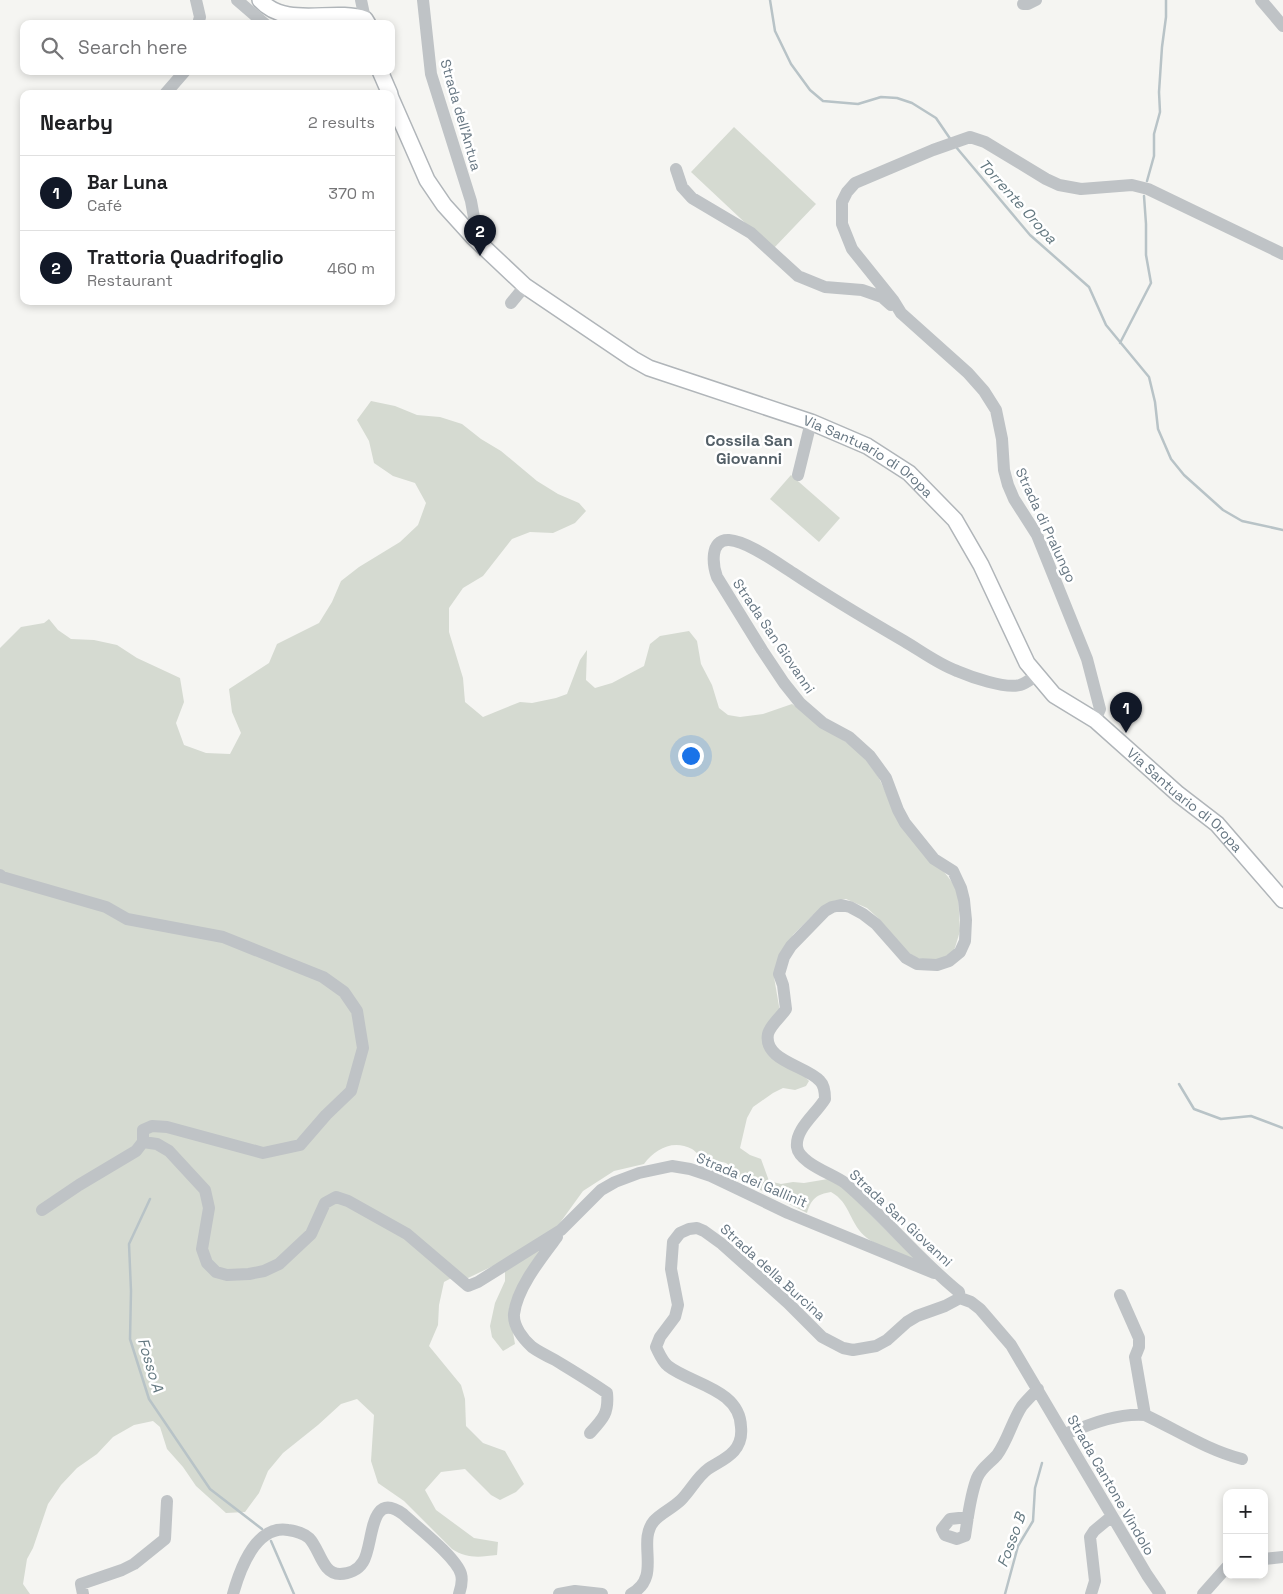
<!DOCTYPE html>
<meta charset="utf-8">
<style>
body{margin:0;font-family:"Space Grotesk",sans-serif;background:#f2f2f2;color:#202124}
.controls{position:absolute;right:15px;bottom:15px;display:grid;overflow:hidden;border-radius:10px;box-shadow:0 2px 8px #0003}
.controls button{width:45px;height:45px;display:grid;place-items:center;padding:0;border:0;border-bottom:1px solid #e0e0e0;background:#fff;color:#202124;font:25px sans-serif}
.you{position:absolute;left:690px;top:755px;width:18px;height:18px;margin:-12px;border:4px solid #fff;border-radius:50%;background:#1a73e8;box-shadow:0 0 0 8px #1a73e833}
.badge{display:grid;place-items:center;width:32px;height:32px;border-radius:50%;background:#111827;color:#fff;font-size:16px;font-weight:700}
.pin{position:absolute;translate:-50% -41px;filter:drop-shadow(0 1px 2px #0008)}
.pin::after{content:'';position:absolute;top:26px;width:18px;height:15px;background:inherit;clip-path:polygon(0 0,100% 0,50% 100%)}
.list{margin:0;padding:0;list-style:none}
h2{display:flex;justify-content:space-between;align-items:center;height:65px;margin:0;padding:0 20px;font-size:21px}
h2 small{font-size:16px;font-weight:400;color:#757577}
.list li{display:grid;grid-template-columns:32px 1fr auto;gap:15px;align-items:center;box-sizing:border-box;height:75px;padding:0 20px;border-top:1px solid #e0e0e0}
.list b{display:block;font-size:19px;white-space:nowrap}
.list p{margin:0;font-size:16px;white-space:nowrap;color:#757577}
.list em{font-size:16px;font-style:normal;color:#757577}
.icon{flex:none;width:28px;height:28px;fill:none;stroke:currentColor;stroke-width:2;stroke-linecap:round;stroke-linejoin:round}
.map{position:relative;flex:none;width:1283px;height:1594px;overflow:hidden}
.search{position:absolute;background:#fff;box-shadow:0 2px 8px #0003;left:20px;top:20px;width:375px;height:55px;display:flex;align-items:center;gap:12px;box-sizing:border-box;padding:0 18px;border-radius:10px;color:#757577;font-size:19px}
.panel{position:absolute;background:#fff;box-shadow:0 2px 8px #0003;left:20px;top:90px;width:375px;height:215px;border-radius:10px}
.map>svg:first-child{display:block}
.green{fill:#d5dad1}
.lines{fill:none;stroke-linecap:round;stroke-linejoin:round}
.stream{stroke:#b8c3c7;stroke-width:2.5}
.major-casing{stroke:#b0b5b9;stroke-width:18}
.minor{stroke:#bfc3c6;stroke-width:12}
.major{stroke:#fff;stroke-width:15}
.labels{text-anchor:middle;dominant-baseline:central;stroke-width:5;stroke-linejoin:round;paint-order:stroke}
.street-label{font-size:14px;fill:#667682;stroke:#fff}
.water-label{font-size:15px;font-style:italic;fill:#62777f;stroke:#fff}
.quarter-label{font-size:16px;font-weight:bold;fill:#535f67;stroke:#fff}
</style>
<div class="map">
<svg width="1283" height="1594" viewBox="0 0 1283 1594">
<rect width="100%" height="100%" fill="#f5f5f2"/>
<path class="green" d="M734 127 816 204 773 249 691 172Z
M371 401 395 406 417 415 440 417 462 424 481 439 501 451 537 481 558 494 579 503 586 511 575 523 553 533 530 532 512 539 483 576 463 588 449 608V632L463 678 465 702 483 717 520 702 532 703 556 698 567 694 580 660 587 650 586 680 595 688 612 683 644 666 650 644 660 636 689 631 697 641 701 664 712 685 719 708 728 715 740 717 763 714 792 704 853 747 866 760 879 778 891 804 952 882 958 893 960 931 954 951 941 959 929 960 917 958 907 952 878 918 867 908 846 899 834 901 812 916 793 935 774 977 780 1012 763 1033 809 1081 806 1086 795 1090 783 1088 773 1093 753 1107 747 1118 740 1148 750 1155 761 1159 769 1181 781 1184 793 1182 804 1183 828 1179 845 1189 917 1261C903 1255 877 1246 867 1238 849 1224 851 1203 831 1192 817 1194 811 1199 807 1213L738 1179C725 1154 724 1166 704 1159 699 1157 696 1151 692 1149 673 1139 655 1149 644 1164L614 1171 583 1191 541 1249 511 1321 515 1344 503 1351 492 1337 490 1326 495 1303 505 1281V1269L493 1266 468 1278 457 1275 444 1282 439 1305 438 1325 429 1346 461 1385 465 1399 466 1426 483 1443 505 1451 524 1484 516 1492 500 1500 491 1495 465 1469 441 1472 425 1490 436 1510 474 1538 498 1542 497 1555C480 1557 467 1559 452 1549L404 1501 378 1483 371 1461 374 1415 357 1399 341 1404 318 1425 283 1453 268 1471 259 1493 245 1512 226 1513 196 1486 183 1467 167 1449 160 1427 153 1421 134 1425 113 1437 97 1454 77 1468 61 1485 48 1504 33 1548 27 1559 23 1584 30 1594H0V648L21 627 44 623 49 619 58 630 71 639 94 640 117 645 137 658 180 678 184 702 176 723 184 745 206 753 230 754 241 733 232 712 229 689 269 663 277 644 319 623 332 602 341 581 359 567 400 542 418 525 426 503 415 483 393 476 374 463 369 441 357 420Z
M791 475 840 518 819 542 770 499Z"/>
<g class="lines">
<path class="stream" d="M770 0 775 31 791 64 810 90 823 101 858 104 881 97 897 98 912 103 936 118 951 140
M956 147 1030 235 1089 287 1106 325 1149 377 1155 402 1158 429 1171 459 1184 475 1223 510 1242 521 1283 530
M1147 181 1154 156V134L1160 112 1159 92 1162 47 1166 17V0
M1120 343 1151 283 1146 255V224L1144 196
M1179 1084 1194 1109 1221 1119 1251 1116 1283 1128
M150 1199 129 1244 131 1291 130 1339 149 1399 210 1489 262 1529
M271 1541 294 1594
M1005 1594 1018 1546 1033 1521 1035 1488 1042 1463"/>
<g class="major-casing">
<g id="major">
<path d="M260 0C286 29 332 8 365 19L368 24"/>
<path d="M380 71 390 94"/>
<path id="s1" d="M391 98 427 180 444 205 473 237 525 286 633 359 649 368 811 422 867 446 909 473 955 520 981 565 1027 663 1054 695 1095 720 1178 794 1217 824 1283 900"/>
</g>
</g>
<path class="minor" d="M196 0 200 17 198 24
M237 0 265 24
M361 0 365 19
M423 0 431 74 471 201 475 223 473 237
M1261 0 1283 26
M1023 4H1028L1036 0
M165 94 185 71
M676 169 682 187 692 198 751 233 798 276 825 287 862 290 882 297 891 305
M511 303 525 286
M798 475 811 422
M1095 720 1100 709 1087 659 1037 535 1014 499 1008 485 1004 470 1002 439 996 410 984 391 968 373 901 313 893 300 852 249 842 224V202L847 192 855 183 933 150 970 137 985 142 1046 179 1059 185 1081 189 1132 185 1148 189 1283 254
M0 875 2 877 106 907 127 919 223 937 323 977 344 992 357 1011 363 1048 351 1091 326 1115 300 1145 263 1153 167 1127 152 1126 143 1130V1142
M42 1210 79 1185 136 1151 143 1142 157 1144 169 1151 205 1190 209 1208 202 1249 207 1263 216 1272 227 1275 249 1274 264 1271 279 1264 311 1234 325 1203 336 1197 348 1201 407 1234 468 1286 478 1282 561 1230 601 1190 615 1182 639 1173 672 1166 690 1169 711 1176 788 1213 934 1273
M557 1237C542 1257 517 1288 514 1314 513 1326 523 1339 532 1347 539 1352 547 1356 555 1360 573 1371 590 1381 607 1393 609 1413 603 1419 590 1433
M1120 1295 1139 1338V1347L1135 1357 1145 1415
M960 1298 959 1292C918 1259 885 1217 845 1183 833 1174 799 1163 797 1147 795 1129 816 1114 825 1099 825 1093 824 1085 820 1081 807 1066 763 1061 768 1034 770 1025 781 1017 786 1009L783 985 779 974 784 957 791 946 825 911 832 907 841 905 850 907 863 914 876 924 906 958 917 964 937 965 949 961 960 952 965 941 966 920 964 900 961 888 953 871 934 859 905 823 898 810 886 778 870 756 849 737 823 723 800 703 784 683 762 650 717 577C713 566 709 539 729 540 747 541 777 563 793 573 829 597 866 619 904 641 921 651 938 664 957 671 971 677 1005 689 1020 685 1026 683 1031 679 1036 676
M960 1298 971 1302 980 1309 1011 1345 1147 1575 1160 1594
M1065 1434C1091 1424 1117 1413 1145 1415 1177 1430 1207 1450 1242 1459
M968 1517 950 1519 942 1529 945 1535 957 1539 965 1536C968 1517 970 1496 977 1478 981 1468 990 1463 997 1455 1008 1440 1012 1421 1022 1406 1027 1400 1032 1395 1038 1389
M1264 1559 1283 1557
M83 1594 81 1584 122 1570 134 1564 165 1539 167 1501
M233 1594C240 1569 256 1525 288 1530 296 1531 303 1533 309 1538 320 1549 322 1574 340 1574 349 1574 358 1570 363 1562 374 1546 368 1489 403 1514 417 1527 456 1557 461 1574 463 1581 461 1588 459 1594
M559 1594 575 1591 602 1594
M631 1594C663 1577 636 1542 654 1521 661 1513 673 1508 681 1500 691 1490 697 1477 708 1469 717 1463 727 1459 734 1451 740 1444 742 1436 741 1427 740 1389 691 1384 668 1366 662 1361 660 1355 656 1347L660 1337 675 1317 678 1305 671 1269 673 1242 680 1233 689 1229 697 1228 704 1231 722 1244 788 1303 822 1337 843 1348 853 1350 876 1346 887 1340 907 1322 917 1316 945 1306 960 1298
M1091 1594 1095 1581 1090 1537 1094 1531 1112 1516
M1203 1594 1227 1567"/>
<use href="#major" class="major"/>
</g>
<g class="labels">
<g class="street-label">
<text transform="translate(461 115) rotate(74)">Strada dell'Antua</text>
<text stroke="none"><textPath href="#s1" startOffset="621">Via Santuario di Oropa</textPath></text>
<text transform="translate(1046 525) rotate(65)">Strada di Pralungo</text>
<text transform="translate(774 636) rotate(56)">Strada San Giovanni</text>
<text stroke="none"><textPath href="#s1" startOffset="1101">Via Santuario di Oropa</textPath></text>
<text transform="translate(752 1180) rotate(23)">Strada dei Gallinit</text>
<text transform="translate(901 1218) rotate(43)">Strada San Giovanni</text>
<text transform="translate(773 1272) rotate(42)">Strada della Burcina</text>
<text transform="translate(1111 1485) rotate(60)">Strada Cantone Vindolo</text>
</g>
<g class="water-label">
<text transform="translate(1018 201) rotate(48)">Torrente Oropa</text>
<text transform="translate(151 1365) rotate(73)">Fosso A</text>
<text transform="translate(1011 1540) rotate(-70)">Fosso B</text>
</g>
<g class="quarter-label">
<text x="749" y="440">Cossila San<tspan x="749" dy="18">Giovanni</tspan></text>
</g>
</g>
</svg>
<div class="controls">
<button>+</button>
<button>−</button>
</div>
<div class="you"></div>
<div class="pin badge" style="left:1126px;top:733px">1</div>
<div class="pin badge" style="left:480px;top:256px">2</div>
<div class="search"><svg class="icon" aria-label="search" viewBox="0 0 24 24"><circle cx="10" cy="10" r="6"/><path d="M15 15l6 6"/></svg>Search here</div>
<section class="panel">
<h2>Nearby<small>2 results</small></h2>
<ul class="list">
<li><span class="badge">1</span><div><b>Bar Luna</b><p>Café</p></div><em>370 m</em></li>
<li><span class="badge">2</span><div><b>Trattoria Quadrifoglio</b><p>Restaurant</p></div><em>460 m</em></li>
</ul>
</section>
</div>
